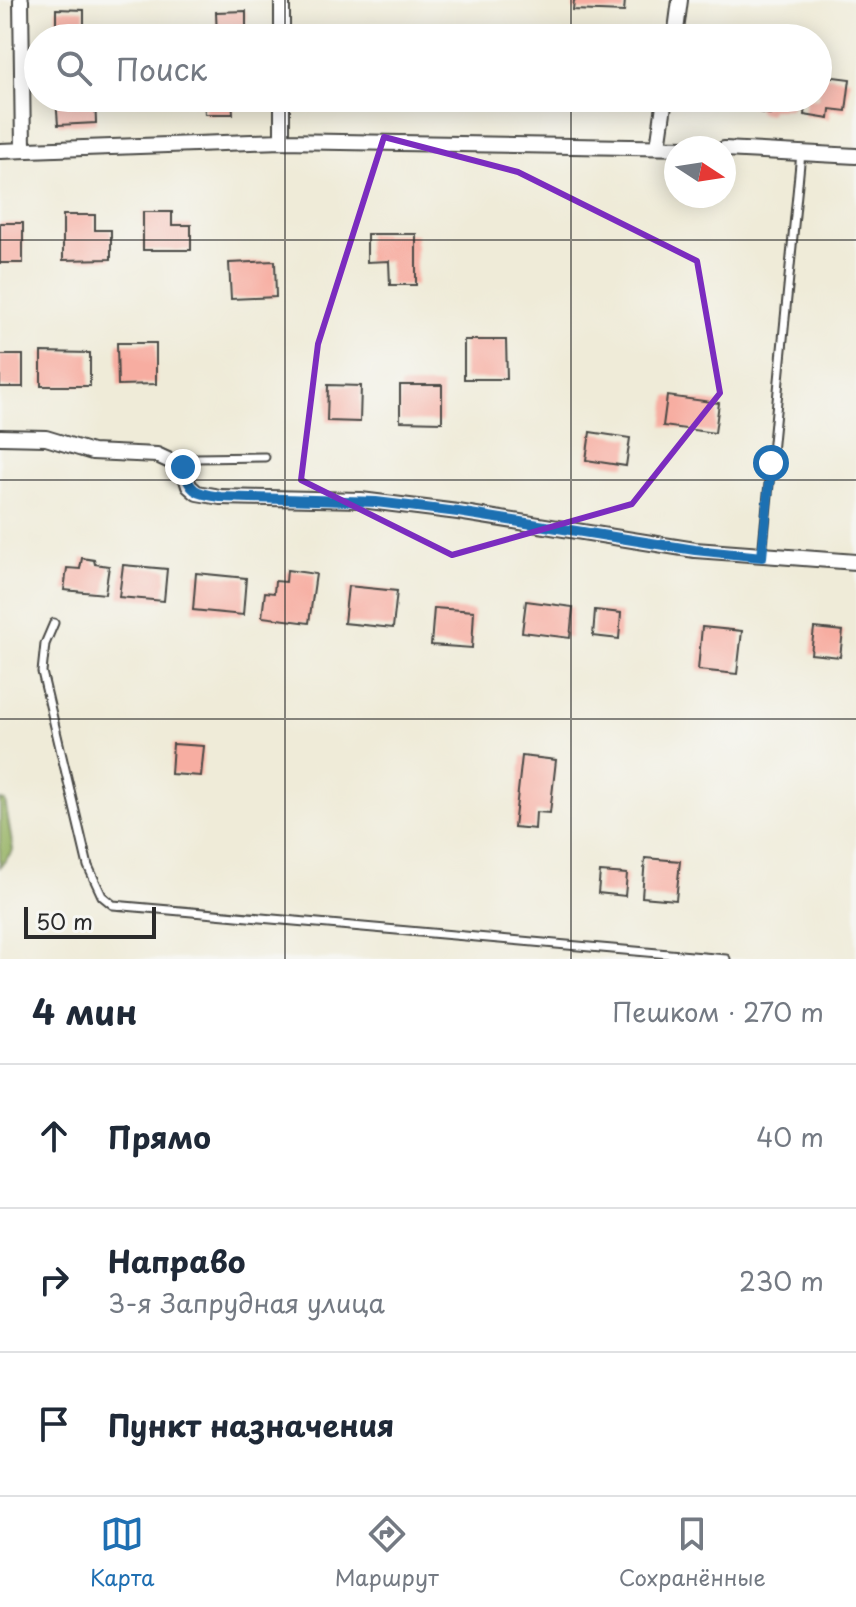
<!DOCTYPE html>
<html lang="ru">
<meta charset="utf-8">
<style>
body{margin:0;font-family:"Playpen Sans",sans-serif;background:#f2f2f3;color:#1f2937}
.compass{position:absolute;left:664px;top:136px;width:72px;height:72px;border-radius:50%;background:#fff;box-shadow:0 4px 20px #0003;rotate:102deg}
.scale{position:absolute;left:24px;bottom:20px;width:132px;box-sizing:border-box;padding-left:8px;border:4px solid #2b2b2b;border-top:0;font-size:22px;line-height:28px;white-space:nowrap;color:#2b2b2b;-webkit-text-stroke:6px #f6f6f2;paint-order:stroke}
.stop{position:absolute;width:24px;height:24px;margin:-18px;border:6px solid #1f6fb2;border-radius:50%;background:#fff}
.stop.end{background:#1f6fb2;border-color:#fff;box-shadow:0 2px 8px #0008}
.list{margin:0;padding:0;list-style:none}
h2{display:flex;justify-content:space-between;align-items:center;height:104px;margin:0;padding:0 32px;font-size:34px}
h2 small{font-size:26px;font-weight:400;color:#747a83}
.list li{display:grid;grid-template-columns:52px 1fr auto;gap:24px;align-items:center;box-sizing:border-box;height:144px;padding:0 32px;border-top:2px solid #e0e1e3}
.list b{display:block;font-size:30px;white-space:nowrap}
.list p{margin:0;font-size:26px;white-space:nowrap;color:#747a83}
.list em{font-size:26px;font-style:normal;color:#747a83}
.icon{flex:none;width:44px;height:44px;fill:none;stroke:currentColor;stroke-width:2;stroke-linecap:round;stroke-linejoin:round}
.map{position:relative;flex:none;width:856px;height:959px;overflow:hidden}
.search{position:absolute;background:#fff;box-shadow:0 4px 20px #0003;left:24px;right:24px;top:24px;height:88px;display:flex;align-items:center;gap:20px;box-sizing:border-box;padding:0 28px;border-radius:44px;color:#747a83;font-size:30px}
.sheet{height:536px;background:#fff}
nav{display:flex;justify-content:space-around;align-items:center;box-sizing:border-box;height:112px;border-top:2px solid #e0e1e3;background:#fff;font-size:22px;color:#747a83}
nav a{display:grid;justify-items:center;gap:4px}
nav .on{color:#1f6fb2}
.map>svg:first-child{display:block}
.forest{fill:#97b365;stroke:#616f48;stroke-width:2}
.building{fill:#f7ada1}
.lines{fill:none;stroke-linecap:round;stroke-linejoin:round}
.service-casing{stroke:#484845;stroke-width:11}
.minor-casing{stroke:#484845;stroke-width:18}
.service{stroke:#fff;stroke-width:7}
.minor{stroke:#fff;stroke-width:14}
.route{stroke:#1f6fb2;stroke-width:10}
.marked{fill:none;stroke:#7b2cbf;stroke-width:6;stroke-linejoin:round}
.grid{fill:none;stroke:#2b2b2b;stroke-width:2;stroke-opacity:0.55}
</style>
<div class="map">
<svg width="856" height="959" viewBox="0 0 856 959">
<rect width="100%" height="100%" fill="#f6f6f2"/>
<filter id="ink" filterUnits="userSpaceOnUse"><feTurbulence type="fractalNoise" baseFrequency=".0125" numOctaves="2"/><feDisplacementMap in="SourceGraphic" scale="16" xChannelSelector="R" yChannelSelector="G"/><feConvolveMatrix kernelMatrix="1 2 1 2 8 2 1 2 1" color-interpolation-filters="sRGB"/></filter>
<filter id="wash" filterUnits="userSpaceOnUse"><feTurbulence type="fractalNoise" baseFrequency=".006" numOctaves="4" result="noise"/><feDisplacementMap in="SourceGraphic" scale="32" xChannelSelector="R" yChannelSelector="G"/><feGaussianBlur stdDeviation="1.8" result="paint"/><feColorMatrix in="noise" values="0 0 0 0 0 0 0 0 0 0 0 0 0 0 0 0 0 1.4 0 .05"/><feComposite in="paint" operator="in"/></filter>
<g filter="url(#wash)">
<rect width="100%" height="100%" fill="#efebd8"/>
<path class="forest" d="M0 800 5 801 13 850 0 867Z"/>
<g id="blocks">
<path class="building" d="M574 0H625L624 12 573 10Z
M56 9 84 10V38H56Z
M246 11V38H217L216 12Z
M818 75 850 79 846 111 830 109 829 119 804 115 806 98H818Z
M56 98H95L96 123 58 125Z
M204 98H232L233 114H205Z
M736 98H792L791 109H771L770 114 758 112V107L735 104Z
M143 212H172V225H191V250H143Z
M63 215H95V230H111V259L63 260Z
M0 223H23V263H0Z
M367 234H416V285H390L389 261 367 262Z
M275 261 276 297 231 299 229 263Z
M464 340H506L507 379H464Z
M117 343H156V384L118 385Z
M41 352 90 353V386H41Z
M0 355H23V387H0Z
M328 385 361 386 360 422 327 421Z
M400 385H442V422L400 421Z
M667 396 719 403 715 433 663 426Z
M590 432 630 438 626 466 586 460Z
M82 558 94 560 95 564 109 566 105 594 64 590 67 568 80 569Z
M123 565 167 569 164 601 119 597Z
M287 570 316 574 309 623 262 617 265 592 274 593 275 581 286 582Z
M196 573 246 578 243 615 193 610Z
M348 586 397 591 393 628 344 623Z
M526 601 573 607 570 638 522 632Z
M434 608 474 611 472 648 431 645Z
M595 610 621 613 619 639 593 636Z
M702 627 742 631 737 674 698 670Z
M814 628 843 631 840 657 811 654Z
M173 744 204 746 201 776 171 774Z
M522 756 556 760 550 813 536 812 535 829 514 827Z
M645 858 680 861 676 900 642 897Z
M600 872 627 874 625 896 598 893Z"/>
</g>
</g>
<g filter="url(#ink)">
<use href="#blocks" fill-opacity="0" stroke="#484845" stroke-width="2"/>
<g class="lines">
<g class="service-casing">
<path id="service" d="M183 467 196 458 265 457
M762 556 801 153
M54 623 45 644 42 672 88 866 102 896 113 905 726 959"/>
</g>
<g class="minor-casing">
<path id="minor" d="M21 0 23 148
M282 38V0
M675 38 680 0
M282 141V98
M658 147 665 98
M724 149 856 156
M0 151 282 141 688 148
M0 437 46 438 92 452 157 455 183 467 189 486 197 493 220 497 361 500 458 512 695 550 856 562"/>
</g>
<use href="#service" class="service"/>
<use href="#minor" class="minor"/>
</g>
</g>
<g class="lines" filter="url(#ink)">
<path class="route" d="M183 467C190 493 196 493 220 497L376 502 458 512 695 550 762 557 771 463"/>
</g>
<path class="marked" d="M384 137 518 172 697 261 720 393 632 504 452 555 301 480 318 344Z"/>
<path class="grid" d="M285 0V38M571 0V38M285 98V959M571 98V959M0 240H856M0 480H856M0 719H856"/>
</svg>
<svg class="compass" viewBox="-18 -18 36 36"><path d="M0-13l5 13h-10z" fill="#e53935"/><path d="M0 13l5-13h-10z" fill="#747a83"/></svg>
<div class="scale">50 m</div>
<div class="stop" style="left:771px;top:463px"></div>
<div class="stop end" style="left:183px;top:467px"></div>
<div class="search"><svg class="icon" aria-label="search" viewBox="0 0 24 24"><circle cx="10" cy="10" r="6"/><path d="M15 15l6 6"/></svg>Поиск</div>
</div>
<section class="sheet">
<h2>4 мин<small>Пешком · 270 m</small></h2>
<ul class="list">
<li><svg class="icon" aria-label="ahead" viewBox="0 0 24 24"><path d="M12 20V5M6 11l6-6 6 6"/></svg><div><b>Прямо</b></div><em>40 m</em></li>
<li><svg class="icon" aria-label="right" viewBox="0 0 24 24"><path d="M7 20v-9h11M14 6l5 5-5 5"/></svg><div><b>Направо</b><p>3-я Запрудная улица</p></div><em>230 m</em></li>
<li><svg class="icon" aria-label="arrive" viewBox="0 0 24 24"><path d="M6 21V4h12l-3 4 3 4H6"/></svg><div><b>Пункт назначения</b></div></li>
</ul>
</section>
<nav>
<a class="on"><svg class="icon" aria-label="map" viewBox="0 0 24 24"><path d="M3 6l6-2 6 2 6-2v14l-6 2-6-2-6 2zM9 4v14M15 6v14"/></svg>Карта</a>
<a><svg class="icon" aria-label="directions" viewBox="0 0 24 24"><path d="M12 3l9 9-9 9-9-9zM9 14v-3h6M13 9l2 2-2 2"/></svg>Маршрут</a>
<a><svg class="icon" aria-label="saved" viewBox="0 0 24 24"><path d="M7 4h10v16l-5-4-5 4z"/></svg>Сохранённые</a>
</nav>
